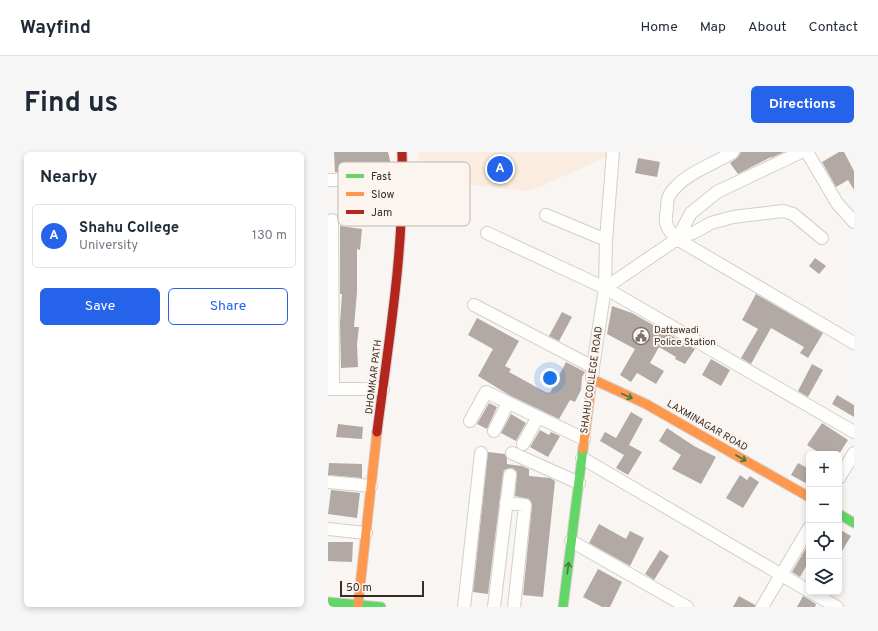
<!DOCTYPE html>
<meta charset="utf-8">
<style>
body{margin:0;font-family:Overpass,sans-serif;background:#f6f6f7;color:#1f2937}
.controls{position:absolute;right:12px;bottom:12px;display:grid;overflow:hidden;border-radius:6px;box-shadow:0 2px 6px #0003}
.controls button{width:36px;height:36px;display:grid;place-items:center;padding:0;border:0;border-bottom:1px solid #e0e1e3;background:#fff;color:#1f2937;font:20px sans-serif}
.scale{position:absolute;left:12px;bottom:10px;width:84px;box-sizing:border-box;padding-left:4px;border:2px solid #382b22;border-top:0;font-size:11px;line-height:14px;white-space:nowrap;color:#382b22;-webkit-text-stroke:3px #fbf4ef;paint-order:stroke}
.you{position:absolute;left:222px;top:226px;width:14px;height:14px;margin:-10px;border:3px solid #fff;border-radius:50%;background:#1a73e8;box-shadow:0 0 0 6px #1a73e833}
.badge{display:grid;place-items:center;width:26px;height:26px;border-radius:50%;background:#2563eb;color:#fff;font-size:13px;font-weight:700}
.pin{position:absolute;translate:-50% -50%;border:2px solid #fff;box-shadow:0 1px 4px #0006}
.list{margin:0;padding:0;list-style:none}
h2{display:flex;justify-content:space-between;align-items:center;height:52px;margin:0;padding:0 16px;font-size:17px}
h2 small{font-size:13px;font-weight:400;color:#747a83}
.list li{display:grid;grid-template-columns:26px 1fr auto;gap:12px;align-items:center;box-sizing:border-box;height:64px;margin:0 8px 8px;padding:0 8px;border:1px solid #e0e1e3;border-radius:6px}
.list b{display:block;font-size:15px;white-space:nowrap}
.list p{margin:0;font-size:13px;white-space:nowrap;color:#747a83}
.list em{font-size:13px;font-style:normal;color:#747a83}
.actions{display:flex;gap:8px;padding:12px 16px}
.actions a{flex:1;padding:9px 0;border:1px solid #2563eb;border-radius:6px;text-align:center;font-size:14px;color:#2563eb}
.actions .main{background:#2563eb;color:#fff}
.icon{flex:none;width:22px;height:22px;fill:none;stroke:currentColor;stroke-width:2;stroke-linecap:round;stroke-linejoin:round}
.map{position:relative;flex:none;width:526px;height:455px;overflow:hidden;border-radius:6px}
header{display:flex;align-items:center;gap:24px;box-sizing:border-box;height:56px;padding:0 20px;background:#fff;border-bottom:1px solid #e0e1e3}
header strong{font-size:19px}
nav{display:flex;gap:22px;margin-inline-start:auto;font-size:14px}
.intro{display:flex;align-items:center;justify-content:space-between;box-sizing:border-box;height:96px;padding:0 24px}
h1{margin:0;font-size:28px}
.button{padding:10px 18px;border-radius:6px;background:#2563eb;color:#fff;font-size:14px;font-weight:700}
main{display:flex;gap:24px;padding:0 24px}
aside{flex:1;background:#fff;border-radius:6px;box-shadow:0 2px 6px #0003}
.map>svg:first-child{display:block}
.built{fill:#fbece0}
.building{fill:#b2a9a4}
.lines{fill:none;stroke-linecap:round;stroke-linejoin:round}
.street-casing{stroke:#d6cec9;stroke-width:14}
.fast-casing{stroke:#d6cec9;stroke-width:11}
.slow-casing{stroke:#d6cec9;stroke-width:11}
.jam-casing{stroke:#d6cec9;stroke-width:11}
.street{stroke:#fefefd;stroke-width:12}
.fast{stroke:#63d668;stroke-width:9}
.slow{stroke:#ff974d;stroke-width:9}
.jam{stroke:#b3261e;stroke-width:9}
.oneway{stroke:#4b7842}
.labels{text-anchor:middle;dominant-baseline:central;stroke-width:4;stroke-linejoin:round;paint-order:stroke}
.poi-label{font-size:10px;fill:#382b22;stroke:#fbf4ef;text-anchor:start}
.street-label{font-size:10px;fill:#382b22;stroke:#fbf4ef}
.key{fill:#fbf4ef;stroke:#c0b8b2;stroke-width:1}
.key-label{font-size:11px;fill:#382b22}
</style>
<header>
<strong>Wayfind</strong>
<nav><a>Home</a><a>Map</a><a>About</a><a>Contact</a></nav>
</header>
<div class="intro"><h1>Find us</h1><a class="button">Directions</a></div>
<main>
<aside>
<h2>Nearby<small></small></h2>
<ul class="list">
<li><span class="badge">A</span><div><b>Shahu College</b><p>University</p></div><em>130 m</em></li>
</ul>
<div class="actions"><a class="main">Save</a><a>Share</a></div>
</aside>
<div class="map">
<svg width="526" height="455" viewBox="0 0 526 455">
<rect width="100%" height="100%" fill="#f8f5f2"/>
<path class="built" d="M90 0H294L276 6 202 39 93 28Z"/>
<path class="building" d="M6 0H60L63 13 31 20H7Z
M413 0H456L443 6V5L410 22 402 11 409 6Z
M511 0H516L526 19V38L520 28 508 35 494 10Z
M310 6 332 10 329 25 307 21Z
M12 74 34 77 32 98 29 97V140L26 175H31L29 192 30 215 13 216 12 172 14 142H12Z
M487 106 498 114 491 122 481 114Z
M428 142 495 181 480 206 472 201 476 195 443 176 423 212 413 206 430 177 414 168Z
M284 154 304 161 367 197 357 212 347 207 348 205 331 195 322 211 336 219 328 232 309 221 303 230 292 223 307 197 279 182Z
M234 160 244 165 231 189 221 184Z
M149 166 191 189 177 214 183 217 181 220 219 241 220 240 222 241 238 210 257 220 254 225 253 238 247 250 242 248 231 267 181 243 150 224 165 197 140 183Z
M383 207 402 218 393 234 374 223Z
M484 212 495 218 480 245 470 239Z
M509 243 526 253V265L504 252Z
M161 251 169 255 159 277 149 272Z
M303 260 315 267 301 293 314 300 300 323 288 316 296 303 272 289 277 280 288 286Z
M183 262 198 271 188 289 173 281Z
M494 271 520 288 511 302H493L479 293Z
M10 272 35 275 34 287 8 285Z
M339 276 366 294 388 305 373 332 344 317 353 303 331 289Z
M212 278 221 283 223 280 232 284 220 305 202 295Z
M160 300 177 302 179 307V312L194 314 201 317V324L222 326 227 329 215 445 195 443 204 353 201 347 187 344 189 320 186 317 183 316 176 318 175 322 160 442 145 440Z
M1 311 34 312V326L0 323Z
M470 311 481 317V333L463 323Z
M412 323 419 328 422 324 431 330 415 356 398 346Z
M3 338 32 341 29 366 0 362Z
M271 372 298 387 302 379 316 386 302 414 261 391Z
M511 377 523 384 511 404Z
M0 390H25L24 410 0 409Z
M481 391V409L472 425 464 420Z
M332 398 341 404 326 428 317 422Z
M270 417 294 430 282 455H274L255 445Z
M411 444 427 453V455H405Z
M475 444 488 452 487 455H469Z"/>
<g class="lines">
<g class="street-casing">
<path id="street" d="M405 0C385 13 356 21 342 42 339 46 339 53 339 57 336 72 338 76 349 87L526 191
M479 0 509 51 526 70
M0 28 75 27
M218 63 278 88
M4 68 5 237
M159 81 277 136 526 280
M349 87 363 61 389 40 473 0
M277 136 349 87 367 80 383 71 405 65 455 59 465 62 494 86
M146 153 265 215
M264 227 265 215 277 136 278 88 285 0
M0 237H55
M142 269 158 240 256 287
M166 279 180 251
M195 292 210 265
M184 301 251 331
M254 306 481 439
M511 326 526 301
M0 330 43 334
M178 351 197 353 186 455
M0 377 38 381
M243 389 359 455
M483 440 509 455
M136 455 153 301
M166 455 182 323
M434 455 481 376"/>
</g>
<g class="fast-casing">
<path id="fast" d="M511 362 526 371
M0 450 53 455
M235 455 255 297"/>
</g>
<g class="slow-casing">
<path id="slow" d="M255 297 264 227 318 252 481 345
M30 453 49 280"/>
</g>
<g class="jam-casing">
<path id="jam" d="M49 280C61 187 77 94 74 0"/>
</g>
<use href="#street" class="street"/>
<use href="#fast" class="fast"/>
<use href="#slow" class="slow"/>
<use href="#jam" class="jam"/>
</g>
<defs><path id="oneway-shaft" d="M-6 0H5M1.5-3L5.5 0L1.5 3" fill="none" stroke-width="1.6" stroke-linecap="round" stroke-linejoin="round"/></defs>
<g class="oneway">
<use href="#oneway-shaft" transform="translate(299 244) rotate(24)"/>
<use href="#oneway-shaft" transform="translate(413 306) rotate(30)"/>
<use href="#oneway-shaft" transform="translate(240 416) rotate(-83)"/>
</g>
<defs>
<g id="civic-ring" transform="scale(0.9)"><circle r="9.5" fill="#fbf4ef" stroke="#7b726b" stroke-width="1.5"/><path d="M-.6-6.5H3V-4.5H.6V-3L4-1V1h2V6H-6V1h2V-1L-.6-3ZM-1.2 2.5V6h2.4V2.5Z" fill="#7b726b"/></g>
</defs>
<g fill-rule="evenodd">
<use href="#civic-ring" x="313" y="184"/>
</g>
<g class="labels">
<g class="poi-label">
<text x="326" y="178">Dattawadi<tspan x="326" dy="12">Police Station</tspan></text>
</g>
<g class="street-label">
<text transform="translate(46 225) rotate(-83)">DHOMKAR PATH</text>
<text transform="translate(264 228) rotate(-82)">SHAHU COLLEGE ROAD</text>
<text transform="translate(379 274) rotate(30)">LAXMINAGAR ROAD</text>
</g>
</g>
<rect x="10" y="10" width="132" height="64" rx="6" class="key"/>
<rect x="18" y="22" width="18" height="4" fill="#63d668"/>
<rect x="18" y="40" width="18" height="4" fill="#ff974d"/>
<rect x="18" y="58" width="18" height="4" fill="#b3261e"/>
<g class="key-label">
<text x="43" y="28">Fast</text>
<text x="43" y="46">Slow</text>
<text x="43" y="64">Jam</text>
</g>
</svg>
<div class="controls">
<button>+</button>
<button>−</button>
<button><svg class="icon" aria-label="locate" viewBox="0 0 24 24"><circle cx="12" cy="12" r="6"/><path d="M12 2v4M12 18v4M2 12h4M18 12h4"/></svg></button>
<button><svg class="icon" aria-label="layers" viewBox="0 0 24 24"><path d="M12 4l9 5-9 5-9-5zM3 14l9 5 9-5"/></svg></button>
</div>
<div class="scale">50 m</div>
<div class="you"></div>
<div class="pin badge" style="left:172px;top:17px">A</div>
</div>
</main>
